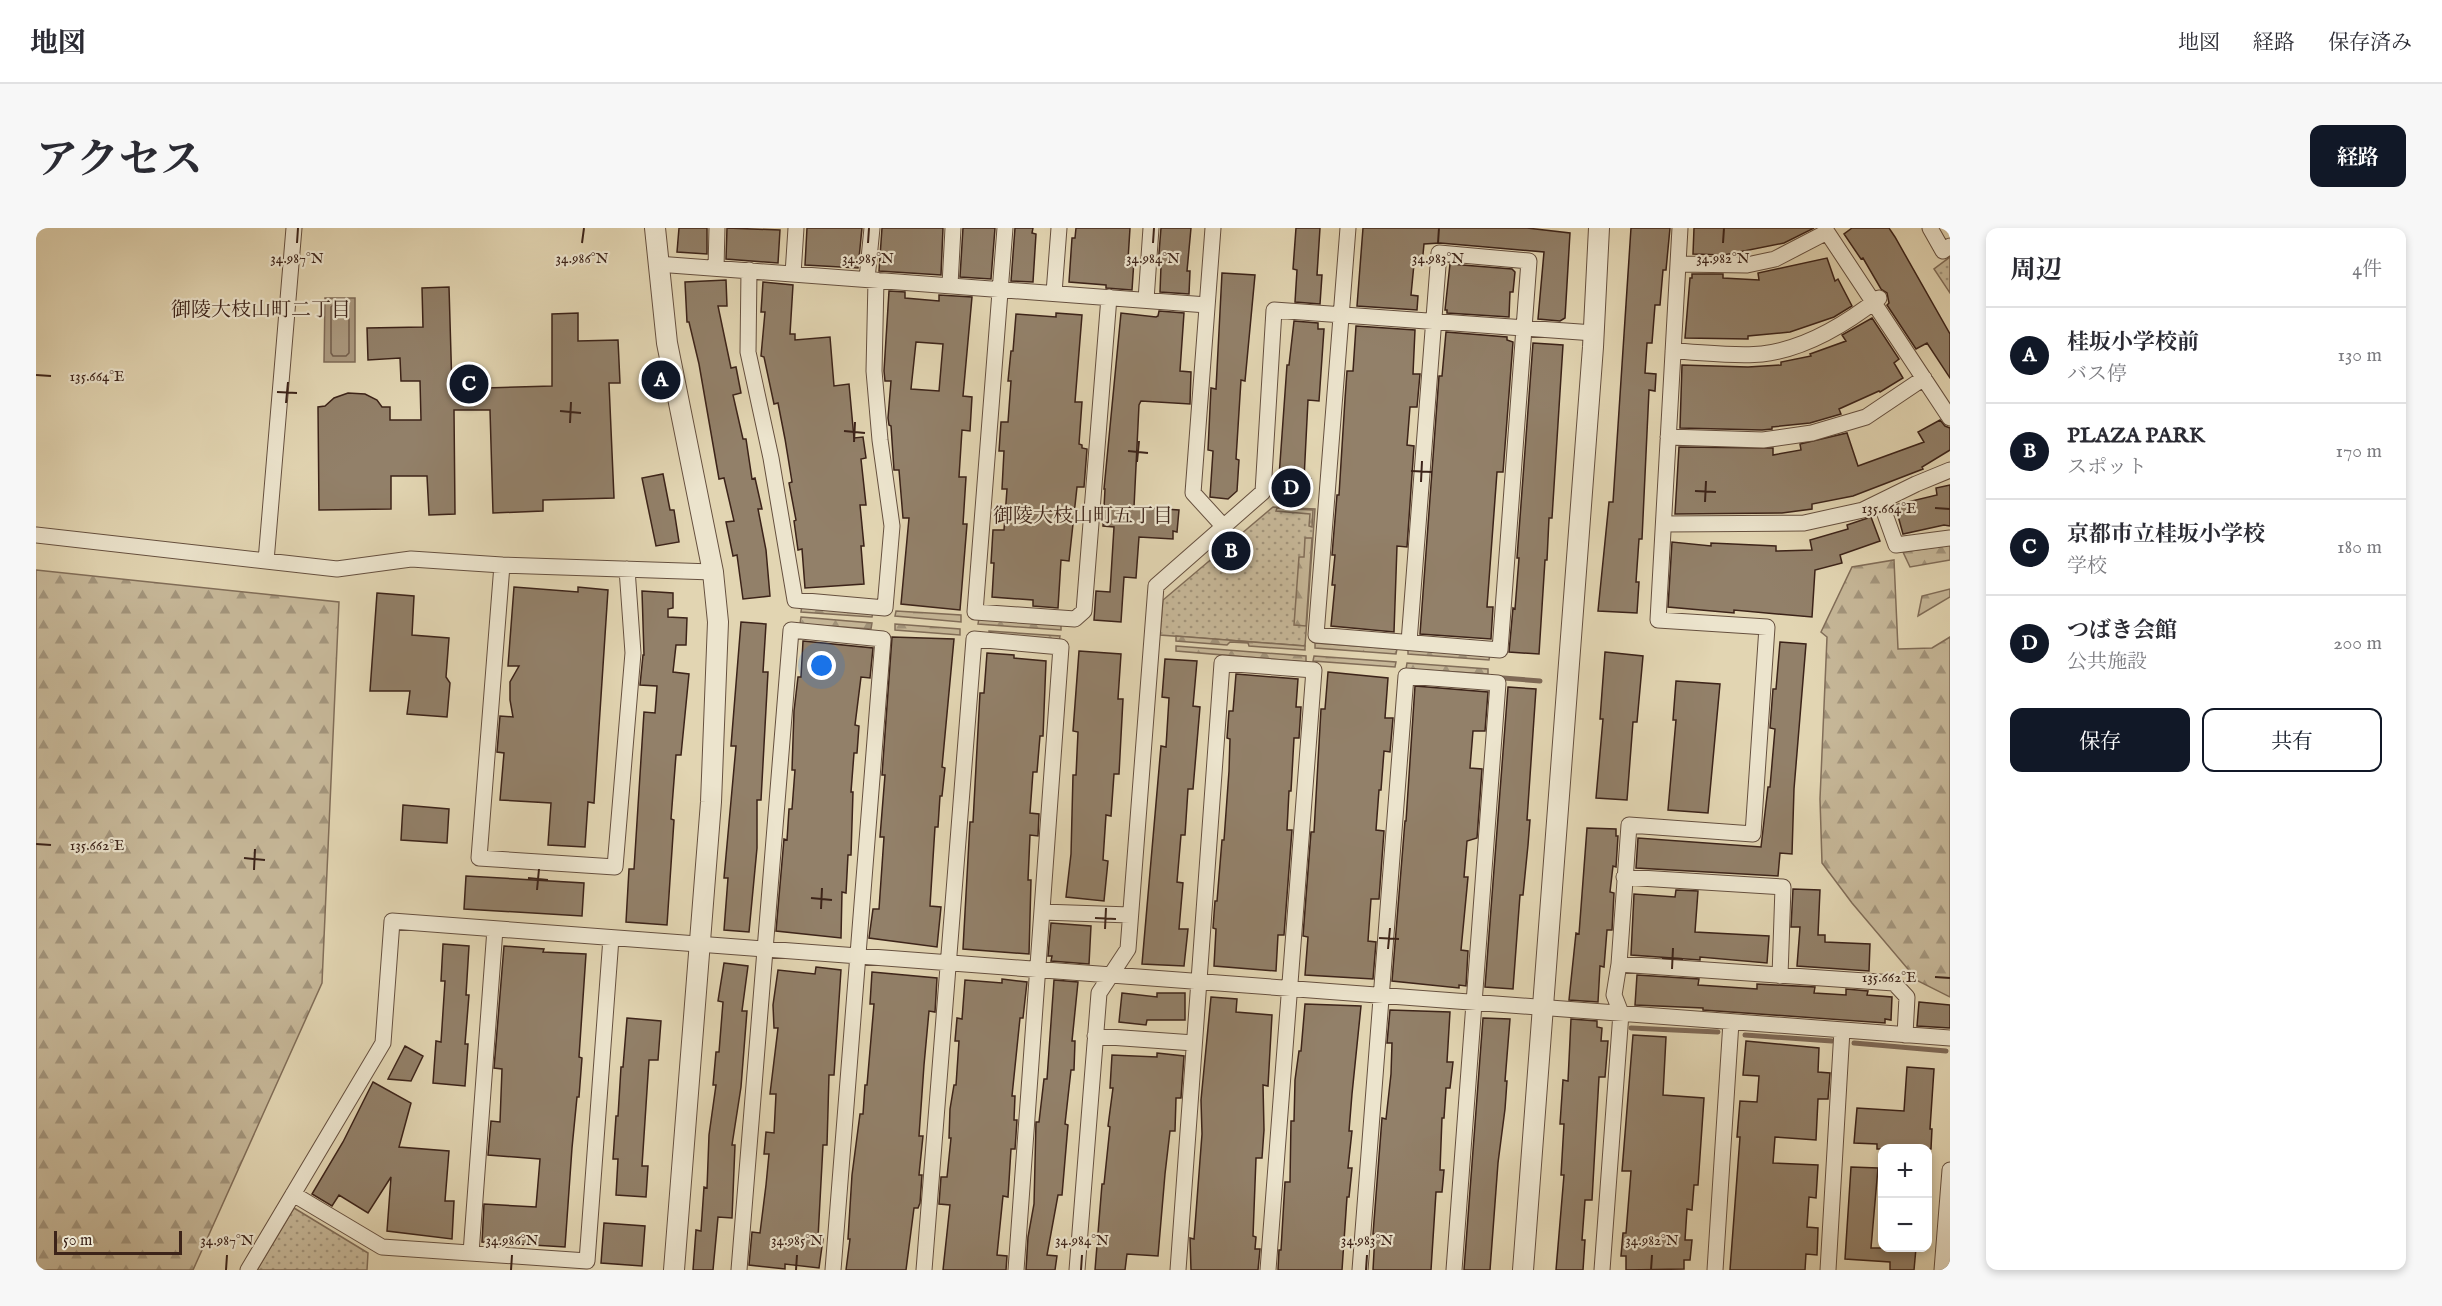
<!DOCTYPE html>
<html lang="ja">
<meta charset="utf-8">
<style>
body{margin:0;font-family:"IM FELL English","Noto Serif JP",serif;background:#f7f7f7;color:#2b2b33}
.controls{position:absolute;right:18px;bottom:18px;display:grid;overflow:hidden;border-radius:12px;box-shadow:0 3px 9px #0003}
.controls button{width:54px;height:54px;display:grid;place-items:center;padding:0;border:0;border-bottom:2px solid #e1e1e2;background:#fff;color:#2b2b33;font:30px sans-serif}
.scale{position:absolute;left:18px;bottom:15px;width:128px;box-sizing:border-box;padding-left:6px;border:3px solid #3c2319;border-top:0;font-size:16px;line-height:21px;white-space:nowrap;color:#3c2319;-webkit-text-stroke:4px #ece4cd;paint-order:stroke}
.you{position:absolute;left:786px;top:438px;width:21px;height:21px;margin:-15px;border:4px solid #fff;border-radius:50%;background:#1a73e8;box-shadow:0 0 0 9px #1a73e833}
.badge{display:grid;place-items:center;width:39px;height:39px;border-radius:50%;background:#111827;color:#fff;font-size:20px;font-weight:700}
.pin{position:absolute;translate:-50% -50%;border:3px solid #fff;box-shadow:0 2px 6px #0006}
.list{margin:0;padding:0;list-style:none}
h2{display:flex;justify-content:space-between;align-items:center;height:78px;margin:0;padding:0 24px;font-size:26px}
h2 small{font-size:20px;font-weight:400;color:#7c7c81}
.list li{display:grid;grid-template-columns:39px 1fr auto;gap:18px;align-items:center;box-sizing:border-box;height:96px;padding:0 24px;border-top:2px solid #e1e1e2}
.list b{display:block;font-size:22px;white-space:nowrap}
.list p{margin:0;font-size:20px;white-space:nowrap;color:#7c7c81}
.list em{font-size:20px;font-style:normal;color:#7c7c81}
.actions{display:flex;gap:12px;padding:18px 24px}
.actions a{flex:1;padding:14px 0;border:2px solid #111827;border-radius:12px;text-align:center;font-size:21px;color:#111827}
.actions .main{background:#111827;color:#fff}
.map{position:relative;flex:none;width:1914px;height:1042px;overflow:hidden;border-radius:12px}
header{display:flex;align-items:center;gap:36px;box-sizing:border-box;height:84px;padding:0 30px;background:#fff;border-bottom:2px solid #e1e1e2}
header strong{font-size:28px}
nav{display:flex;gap:33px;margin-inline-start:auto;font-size:21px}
.intro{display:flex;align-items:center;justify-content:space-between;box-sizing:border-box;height:144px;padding:0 36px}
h1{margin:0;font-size:42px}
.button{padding:15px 27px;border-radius:12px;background:#111827;color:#fff;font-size:21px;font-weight:700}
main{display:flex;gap:36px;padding:0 36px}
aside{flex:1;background:#fff;border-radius:12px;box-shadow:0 3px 9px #0003}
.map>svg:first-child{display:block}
.grass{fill:url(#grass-dots);stroke:#816d58;stroke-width:1.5}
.forest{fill:url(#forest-firs);stroke:#816d58;stroke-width:1.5}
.water{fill:#aa987e;stroke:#7e6956;stroke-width:1.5}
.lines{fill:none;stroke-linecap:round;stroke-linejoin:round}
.shore{stroke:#735e4c;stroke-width:1.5}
.stream{stroke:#7e6956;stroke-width:5}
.building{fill:#928069;stroke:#3c2319;stroke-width:1.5;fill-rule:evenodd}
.minor-casing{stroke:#66503f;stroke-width:17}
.tertiary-casing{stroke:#66503f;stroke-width:22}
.minor{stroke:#ece4cd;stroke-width:15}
.tertiary{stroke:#ece4cd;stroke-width:20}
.ticks{fill:none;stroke:#3c2319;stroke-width:2}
.labels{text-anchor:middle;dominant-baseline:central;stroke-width:4.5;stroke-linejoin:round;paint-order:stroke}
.neighbourhood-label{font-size:20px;fill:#3c2319;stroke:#ece4cd}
.ticks-label{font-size:15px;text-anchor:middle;fill:#3c2319;stroke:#ece4cd;stroke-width:4.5;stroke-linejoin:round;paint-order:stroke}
</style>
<header>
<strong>地図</strong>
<nav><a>地図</a><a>経路</a><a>保存済み</a></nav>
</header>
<div class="intro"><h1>アクセス</h1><a class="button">経路</a></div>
<main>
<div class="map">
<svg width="1914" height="1042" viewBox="0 0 1914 1042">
<defs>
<pattern id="grass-dots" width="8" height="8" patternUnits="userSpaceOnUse" patternTransform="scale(1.5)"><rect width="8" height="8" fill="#c6b798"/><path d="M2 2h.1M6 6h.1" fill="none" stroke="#a2947b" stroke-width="1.8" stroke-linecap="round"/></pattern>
<pattern id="forest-firs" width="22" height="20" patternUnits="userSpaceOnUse" patternTransform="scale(1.5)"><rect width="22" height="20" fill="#c6b798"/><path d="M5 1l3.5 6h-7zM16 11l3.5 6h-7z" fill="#a2947b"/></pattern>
</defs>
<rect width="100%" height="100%" fill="#e2d5b2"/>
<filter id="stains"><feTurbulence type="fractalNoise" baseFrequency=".00333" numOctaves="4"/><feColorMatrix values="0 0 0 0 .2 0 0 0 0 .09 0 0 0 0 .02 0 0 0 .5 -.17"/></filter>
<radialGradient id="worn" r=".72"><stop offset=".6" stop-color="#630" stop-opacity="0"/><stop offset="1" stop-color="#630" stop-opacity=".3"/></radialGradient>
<path class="grass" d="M1914 29V65L1898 41Z
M1237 279 1279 281 1269 418 1124 407 1127 372Z
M258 980 332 1025 331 1042H221Z"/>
<path class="forest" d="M1241 280 1277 282 1276 299 1273 298 1274 286 1240 283Z
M1269 310H1276L1270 398 1258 397 1263 329H1268Z
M1914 317V332L1874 339 1867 324Z
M1858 332 1862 421 1896 420 1914 409V769L1882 753 1816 675 1786 635 1784 571 1791 409 1785 404 1816 339Z
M0 342 303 374 286 755 157 1042H0Z
M1914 361V369L1882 388 1886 368Z
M766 377 837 383 836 389 765 384Z
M860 383 925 387V394L859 388Z
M765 389 836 395 835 401 764 396Z
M943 390 1025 395V402L942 396Z
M859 396 924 401V407L859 402Z
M953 403 1024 408 1023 414 953 409Z
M1140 408 1269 418V422L1213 418 1212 415 1194 414 1191 417 1140 413Z
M1279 415 1361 421 1360 426 1279 420Z
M1140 418 1270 428V434L1140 423Z
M1372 421 1454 426 1453 432 1372 426Z
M1278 428 1360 434 1359 439 1277 433Z
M1371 435 1452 441V446L1370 441Z"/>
<path class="water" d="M289 70H319V134H288Z"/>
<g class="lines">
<path class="shore" d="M298 76H311L313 78V125L310 128H297L295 125V79Z"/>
<path class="stream" d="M1467 450 1504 453
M1595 800 1682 804
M1709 807 1796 813
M1818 815 1910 823"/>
</g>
<path class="building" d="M643 0H671V26L641 24Z
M691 0 744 2 742 35 690 31Z
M771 0H826L822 40 769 37Z
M846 0H907L905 47 843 43Z
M927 0H959L955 51 924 49Z
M979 0H997L996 5 1000 6 997 54 975 53Z
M1040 0H1094L1092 32H1098L1096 62 1070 60V57L1033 54 1036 10H1039Z
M1125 0H1155L1151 43H1154L1153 66 1124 64 1125 38H1122Z
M1260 0H1284L1281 47H1286L1284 76 1259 74 1261 42 1257 41Z
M1327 0H1491L1534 5 1529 90 1524 93 1502 91 1508 24 1404 15 1388 16 1386 37 1378 36 1375 67 1382 68 1381 82 1321 78Z
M1595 0H1634L1630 42H1627L1624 77H1619L1616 115H1611L1609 145 1620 146 1619 163 1613 162 1606 311H1603L1600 354H1603L1601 385 1562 383 1573 274H1577Z
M1658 0H1778L1748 15 1688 27 1657 26Z
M1816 0H1853L1859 9 1914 106V150L1891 115 1880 121 1851 77 1853 75 1851 65 1845 61 1827 30 1825 31 1808 6Z
M1791 30 1799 53 1802 51 1816 78 1798 89 1754 104 1712 108V111L1649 110 1654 50H1656V46H1687V50L1723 52 1722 45Z
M1414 36 1476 41 1479 44 1477 64H1474L1473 89 1411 85V82H1409Z
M1186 45 1219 47 1209 153 1205 152 1200 231 1203 232 1201 263 1192 271 1174 269 1177 223 1172 222 1175 160 1180 161Z
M690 52 691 78H682L695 140 700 139 705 165 697 167 707 211H710L716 251 719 250 726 281H722L730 322 734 368 707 371 701 327 697 328 690 294 698 293 688 250 683 251 663 136 653 94H651L649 54Z
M727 54 757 57 754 106H759V112L794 109 798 158 813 156 818 210 827 209 830 230 825 231 830 277H824L828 318H825L828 356 769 360 766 321 762 322 758 293 760 292 753 255 756 254 749 211 742 175 738 176 728 129 725 128 729 84H725Z
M413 59 416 161 516 158V86L542 85V113L582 112 584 155H573L578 270 507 272V283L457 285 454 182H418L419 286 393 287 391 248H355V281L283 282 282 179 289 178 298 170 312 165 329 166 341 172 346 179H354V192H385L384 153H365L364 130 332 132 331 100 387 99 386 60Z
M853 63 869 64V70L903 73V67L936 69 927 168 936 169 934 203 926 202 923 249H930L927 296H931L924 382 865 376 873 290H867L863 242H858L855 198 853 197 852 190 855 153H849L848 143ZM880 114 907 116 903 163 875 161Z
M1123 83 1148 85 1144 143 1155 144 1154 176 1105 173 1103 177 1098 279 1143 282 1141 304 1137 303V311L1103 309 1100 350 1088 349 1085 394 1058 392 1060 363 1074 364 1078 299 1067 298 1069 261H1068L1085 85 1120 89 1122 88Z
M1020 85 1046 87 1039 174H1046L1043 216 1046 217V220L1051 221 1048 259H1041L1033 333 1025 332 1022 380 997 378V372L956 369 958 335H955L957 302H968L971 261H966L968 223H963L965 194H972L975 153H972L975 123H977L980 86 1020 89Z
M1836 90 1863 131 1858 135 1867 150 1844 164 1843 163 1803 181 1805 186 1774 195 1736 199V201L1726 202 1644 200 1646 137 1712 139 1745 137V134L1775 128 1774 126 1810 113 1806 107Z
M1258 93 1282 95V101H1288L1283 173 1272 172 1268 251H1275L1273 271 1236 269 1238 249H1243L1251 137H1253Z
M1320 98 1379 102 1377 146H1384L1381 179H1374L1371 217 1378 218 1371 319 1361 318 1358 404 1295 398 1299 357H1296L1299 327H1296L1301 267H1303L1309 171 1311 143H1317Z
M1410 104 1471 109V112L1477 114 1467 244H1461L1451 379H1457L1455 411 1384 406 1403 148H1406Z
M1497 115 1527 117 1516 290H1513L1511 332H1509L1503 426 1473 424 1477 380 1479 381 1483 330H1481Z
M1904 192 1909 198 1914 200V222L1886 239 1887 241 1817 268 1776 276V281L1746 285 1639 286 1643 219 1737 220V227L1765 222 1764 216 1811 205 1822 238 1888 214 1882 204Z
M627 246 634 282H638L643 314 620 318 606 250Z
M1914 257V298L1908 297 1867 306 1859 277 1901 267 1900 260Z
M1835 289 1844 313 1804 327 1806 335 1779 342 1776 389 1698 382V385L1632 379 1636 314 1675 318V315L1740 318V323L1776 322 1774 312 1812 301 1811 297Z
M478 359 542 364V359L572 362 558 575 552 574 549 619 512 617 515 575 464 572 468 525 461 524 464 488 477 489 474 472V454L483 438H472Z
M606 363 637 365V380L632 381V389L651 390 650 417H640L637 444 653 446 645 527H640L635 591 638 592 631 697 590 694 593 641H598L608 484 619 485 621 458 604 457 607 427H608Z
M341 365 378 368 376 407 413 410 410 449 414 455 411 489 371 486 374 463H334Z
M705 394 730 396 727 444H732L725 572H721V620L713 704 688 702 692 650H688L700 518H695Z
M856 409 918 411 906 539 909 540 906 568H904L902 599H899L894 678 905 679 901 719 833 710 837 681H843L848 609H844L849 547H846Z
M767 413 837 420 834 450 825 449 819 497 823 498 821 525H818L815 564H817L815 627H812L810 665 806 664 805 710 740 703 748 611 751 612 753 581H756L759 542H756L758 483 762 449H765Z
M1744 414 1770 416 1758 561 1756 626 1744 625 1742 648 1600 640 1602 610 1725 619 1732 559H1734L1739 501 1734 500 1737 461H1740Z
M1043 423 1085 426 1082 471H1087L1083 546H1078L1075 588 1070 587 1067 632 1072 633 1068 673 1030 669 1035 626 1037 547H1040L1042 504 1037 503Z
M1569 424 1607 428 1601 494H1597L1591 572 1560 570 1567 491H1564Z
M951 425 978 427V430L1010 433 1007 508H1004L1001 544H997L994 585 1003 586 1002 608 994 607 992 652H995L993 726 927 721 934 594H937L944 465H948Z
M1129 431 1161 433 1157 478 1164 479 1157 561H1152L1149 607H1145L1141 654 1147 655 1143 701H1152L1148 738 1106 736 1125 518 1130 519 1133 470 1126 469Z
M1292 444 1352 450 1349 490H1357L1354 524 1348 523 1345 562H1343L1340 602 1348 603 1343 671H1335L1332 713 1340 714 1337 751 1269 747 1272 709 1267 708 1275 604H1278L1285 481H1289Z
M1200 446 1262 451 1260 479H1265L1263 510H1258L1255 563H1253L1251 602H1256L1248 707H1242L1240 743 1178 738 1180 701 1177 700 1179 673H1181L1186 612H1188L1193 543 1194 511 1191 510 1193 483H1197Z
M1640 453 1684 456 1672 585 1632 582 1640 492H1637Z
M1379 458 1452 464 1449 503H1437L1434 540 1446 541 1441 610 1431 613 1428 649H1432L1425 722 1432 723 1430 758 1423 757V760L1356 753 1369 593H1370Z
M1472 459 1500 461 1491 592H1494L1492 617 1487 667H1484L1477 761 1449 759Z
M367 577 413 581 411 615 365 612Z
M1551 600 1580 601V608H1582L1580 639 1577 638 1574 664 1578 665 1576 702H1571L1568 739 1564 738 1562 774 1533 772 1540 705 1543 706Z
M430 648 548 655 546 688 428 681Z
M1757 661 1784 662 1782 707H1789V714L1834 716 1833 743 1761 738 1764 699H1755Z
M1640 662 1662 663 1659 704 1733 708 1731 735 1664 729V732L1595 727 1598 666 1639 669Z
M1015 695 1055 698 1053 736 1015 733 1016 728H1012Z
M407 716 433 718 430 767H433L429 816H432L429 858 397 855 400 813 405 814 409 753H405Z
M468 718 508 721 507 724 550 726 543 829 546 830 543 869H541L536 920 529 1019 446 1014 448 976 500 979 504 931 452 927 455 893 464 894 466 841 458 840Z
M688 735 712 738 706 783H711L705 859 696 917H699L696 990 682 989 677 1042H657L660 1002 665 1003 668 959 671 960 673 907 680 857H677L680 824H683L687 774 682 773Z
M780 739 805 742 798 847H793L791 917H787L782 1010 787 1011 783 1040 749 1036V1041L713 1037 716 1004 724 1005 730 957 733 926H728L730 904 738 905 740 866H734L742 800H738L737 777 742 742 779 746Z
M836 744 901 750 899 784 893 783 888 837 883 908H887L883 947H886L884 975 882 980H878L870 1042H810L814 1011H812L816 947 824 886H827L829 857H831L838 776H834Z
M1601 747 1663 751 1662 757 1721 761V756L1779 759 1778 765 1810 767V761L1832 763 1831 767 1856 769 1855 792 1849 791V795L1667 782V780L1599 777Z
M966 751 991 754 987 790H984L976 868H979L978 892H981L979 921H975L972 969 967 968 961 1027 971 1028 970 1042H907L914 977 903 976 905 949H911L915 910H913L914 881 918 857H920L923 813H919L921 790 926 791 929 752 966 755Z
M1018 752 1042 754 1036 813H1039L1038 842H1035L1029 896 1032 897 1026 967H1022L1011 1027 1021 1028 1019 1042H990L992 1009 998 976 1000 894H1003L1008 851H1011Z
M1086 765 1121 769V765H1149V792H1111L1110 797 1083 794Z
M1175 769 1201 771 1200 784 1236 787 1232 858 1227 857 1228 902 1226 930H1220L1217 1008 1220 1009 1219 1021H1224L1222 1042H1155L1154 1010 1158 1011 1166 906 1165 872Z
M1883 774 1914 777V800L1881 798Z
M1269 776 1325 778 1316 866 1313 903H1316L1312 940H1316L1313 969H1311L1306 1042H1242L1243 1022H1245L1249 954H1254L1255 893H1258L1259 852 1263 823H1265Z
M1354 782 1414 784 1411 834H1417L1414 860H1410L1408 890H1406L1404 942H1408L1406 964H1400L1395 1042H1337L1339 1006H1337L1346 890 1350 891 1355 846 1356 815H1351Z
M591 790 625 793 622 832H613L606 938H612L610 969 580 967 582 931H577L580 888H582L585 839H587Z
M1447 790 1474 791 1469 853H1471L1469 881 1462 935 1454 1042H1428Z
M1535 791 1561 793V799L1566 800 1565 813H1572L1569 849H1563L1556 972H1549L1546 1012H1549L1547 1042H1520L1528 947H1525L1528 896H1524L1527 852 1532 853Z
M1597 807 1630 809 1627 867 1668 870 1662 957H1658L1656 982 1651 981 1649 1012H1656L1654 1032H1648V1041L1590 1042V1028H1585L1587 1005H1590L1595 943H1586Z
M1710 813 1783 820 1782 844 1794 845 1792 871H1782L1780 912 1739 909 1737 935 1782 937 1780 970 1773 969 1771 999 1782 1000 1781 1027 1770 1026 1769 1042H1694L1704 909H1701L1704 873 1721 874 1723 848 1707 847Z
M369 818 387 828 375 853 352 851Z
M1121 825 1148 828 1145 870H1140L1139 903H1134L1129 946 1122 1028 1091 1026 1089 1042H1059L1066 956H1068L1074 899 1072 898 1077 860H1074L1076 827 1121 829Z
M1871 839 1898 841 1894 901H1896L1895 921H1841V916L1818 915 1821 880 1868 883Z
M337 854 375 875 363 919 413 923 409 973H418L416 1011 351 1003 355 949 332 985 303 967 296 978 276 966 307 914Z
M1815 939 1842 940 1835 1020H1880L1878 1042H1854V1034L1809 1031Z
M568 995 609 998 606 1038 565 1035Z"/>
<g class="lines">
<g class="minor-casing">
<path id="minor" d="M969 0 939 384 1039 391 1048 383 1073 69
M1177 0 1157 265 1188 299
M1312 0 1280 407 1464 422 1493 33 1403 25 1373 414
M1894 0 1907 23 1914 18
M621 36 1171 77
M1642 36 1711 37 1739 31 1791 4 1914 190
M680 40 681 0
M713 42 712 124 735 230 759 372 849 380 856 298 844 212 838 143 840 52
M757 46 760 0
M831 51 836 0
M914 57 917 0
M1018 65 1023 0
M1110 72 1115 0
M1637 123C1665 124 1699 129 1726 126 1769 121 1810 96 1843 70
M1632 209 1727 212 1776 205 1830 189 1888 150
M1845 275 1860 317 1914 310
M1628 296 1768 295 1827 282 1880 256 1914 242
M0 307 301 341 375 331 466 337 677 344
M230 333 258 0
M466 337 443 630 579 639 597 425 591 341
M1588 649 1747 659 1744 748
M1006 684 1094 687
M1583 736 1858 755 1871 769 1869 807
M1059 808 1158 815
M257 966 346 1019 551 1033 575 710
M435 1025 459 701
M212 1042 347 815 356 693 1914 810
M703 1042 755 402 847 411 797 1042
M888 1042 938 411 1025 419 980 1042
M1041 1042 1063 765 1092 721 1120 358 1227 264 1238 82 1558 105
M1142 1042 1186 435 1278 442 1232 1042
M1324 1042 1370 448 1462 455 1418 1042
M1566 1042 1585 785 1578 767 1583 736 1593 597 1717 606 1731 399 1622 392 1644 0
M1679 1042 1695 794
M1792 1042 1806 802
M1906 1042 1914 942"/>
</g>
<g class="tertiary-casing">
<path id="tertiary" d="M619 0 631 115 677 344 682 394 675 574 638 1042
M1487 1042 1557 119 1563 0"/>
</g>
<use href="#minor" class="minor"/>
<use href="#tertiary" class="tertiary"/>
</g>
<path class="ticks" d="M261 15 262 0M546 15 548 0M832 15 833 0M1117 15 1118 0M1402 15 1403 0M1687 15 1688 0M0 147 15 148M241 164 261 165M250 175 252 154M524 183 545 185M534 195 535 174M808 203 829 205M818 214 819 194M1092 223 1112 225M1101 234 1103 213M1375 243 1396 244M1385 254 1386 233M1659 263 1680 264M1669 274 1670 253M1899 280 1914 281M0 616 15 617M208 630 229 632M218 642 219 621M492 650 512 652M501 662 503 641M775 670 796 672M785 681 786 660M1059 690 1080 691M1069 701 1070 680M1343 710 1363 711M1352 721 1354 700M1626 730 1647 731M1636 741 1637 720M1899 749 1914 750M190 1042 191 1027M475 1042 476 1027M760 1042 761 1027M1045 1042 1046 1027M1330 1042 1331 1027M1615 1042 1616 1027"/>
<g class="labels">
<g class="neighbourhood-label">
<text x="225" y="82">御陵大枝山町二丁目</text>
<text x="1047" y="288">御陵大枝山町五丁目</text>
</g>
</g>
<g class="ticks-label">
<text x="261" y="35">34.987°N</text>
<text x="546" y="35">34.986°N</text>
<text x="832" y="35">34.985°N</text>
<text x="1117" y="35">34.984°N</text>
<text x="1402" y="35">34.983°N</text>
<text x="1687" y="35">34.982°N</text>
<text x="61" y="153">135.664°E</text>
<text x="1853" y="285">135.664°E</text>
<text x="61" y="622">135.662°E</text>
<text x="1853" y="754">135.662°E</text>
<text x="191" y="1017">34.987°N</text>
<text x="476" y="1017">34.986°N</text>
<text x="761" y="1017">34.985°N</text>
<text x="1046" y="1017">34.984°N</text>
<text x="1331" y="1017">34.983°N</text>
<text x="1616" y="1017">34.982°N</text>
</g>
<rect width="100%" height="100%" filter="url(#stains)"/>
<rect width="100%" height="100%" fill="url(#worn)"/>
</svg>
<div class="controls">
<button>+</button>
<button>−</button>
</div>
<div class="scale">50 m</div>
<div class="you"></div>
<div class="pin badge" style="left:625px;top:152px">A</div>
<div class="pin badge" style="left:1195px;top:323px">B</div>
<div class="pin badge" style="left:433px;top:156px">C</div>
<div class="pin badge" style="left:1255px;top:260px">D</div>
</div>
<aside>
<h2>周辺<small>4件</small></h2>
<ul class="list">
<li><span class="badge">A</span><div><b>桂坂小学校前</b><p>バス停</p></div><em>130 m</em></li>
<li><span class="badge">B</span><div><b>PLAZA PARK</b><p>スポット</p></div><em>170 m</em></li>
<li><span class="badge">C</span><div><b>京都市立桂坂小学校</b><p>学校</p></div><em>180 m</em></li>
<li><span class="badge">D</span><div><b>つばき会館</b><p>公共施設</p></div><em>200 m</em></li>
</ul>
<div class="actions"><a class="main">保存</a><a>共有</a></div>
</aside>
</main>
